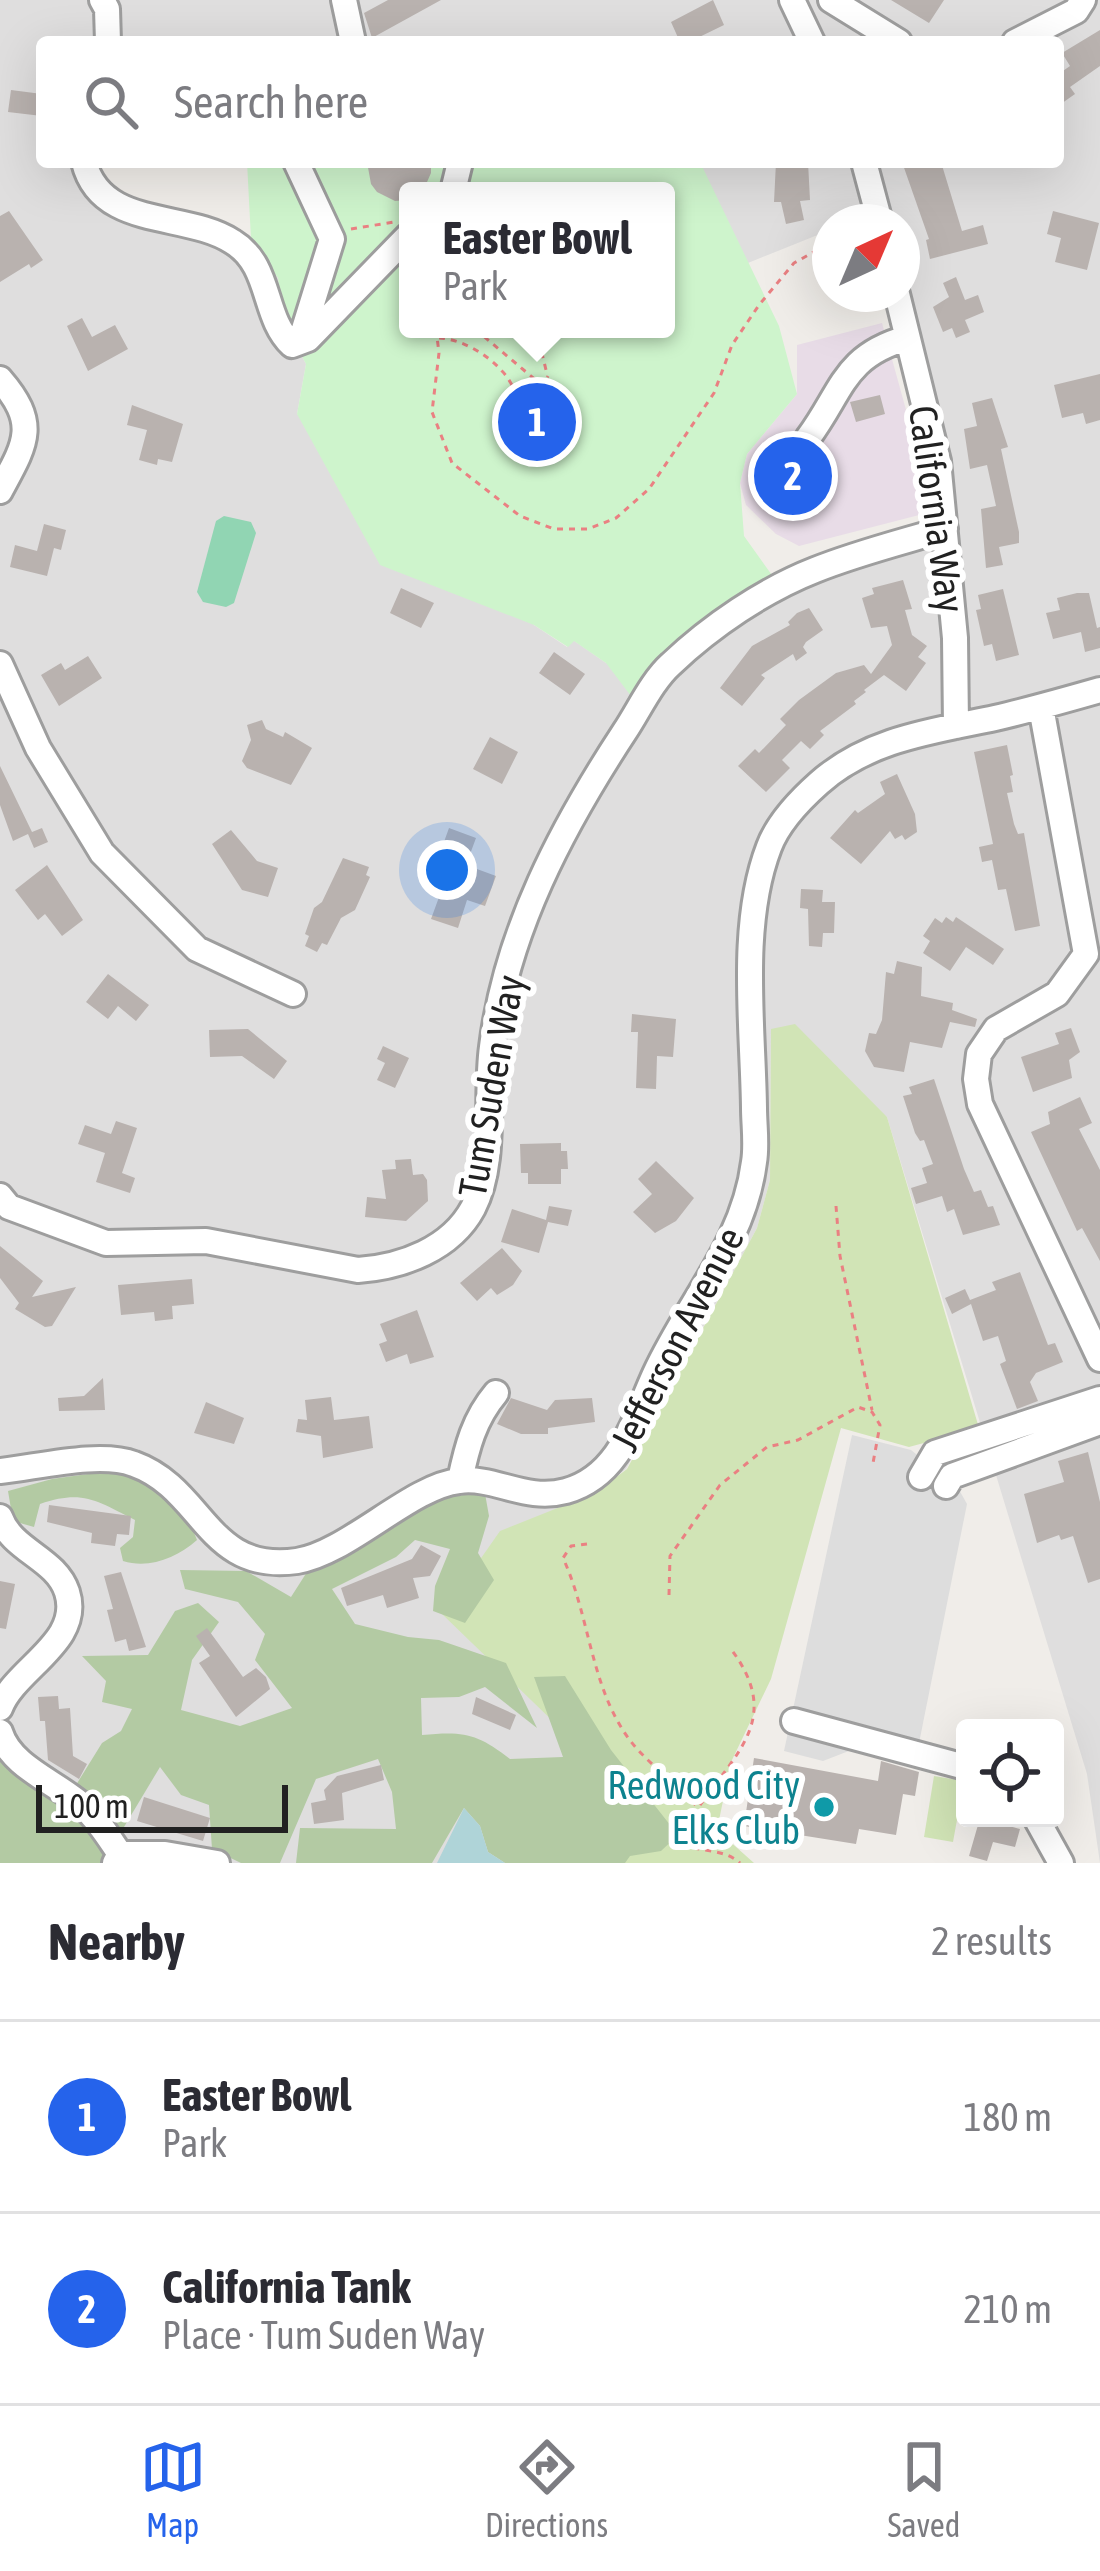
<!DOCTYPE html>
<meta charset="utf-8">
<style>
body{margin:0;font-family:"Asap Condensed",sans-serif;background:#f2f2f3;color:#2b2b33}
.controls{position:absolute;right:36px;bottom:36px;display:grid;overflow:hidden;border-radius:12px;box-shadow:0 12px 48px #0002}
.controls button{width:108px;height:108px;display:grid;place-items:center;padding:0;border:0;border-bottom:3px solid #e1e1e2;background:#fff;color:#2b2b33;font:60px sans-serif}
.compass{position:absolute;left:812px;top:204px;width:108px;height:108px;border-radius:50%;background:#fff;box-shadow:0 12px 48px #0002;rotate:44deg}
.scale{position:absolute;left:36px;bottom:30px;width:252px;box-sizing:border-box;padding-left:12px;border:6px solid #212121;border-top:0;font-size:33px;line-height:42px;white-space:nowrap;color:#212121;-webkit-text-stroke:9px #fff;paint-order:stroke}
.you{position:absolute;left:447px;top:870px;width:42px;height:42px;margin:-30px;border:9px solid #fff;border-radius:50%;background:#1a73e8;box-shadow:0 0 0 18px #1a73e833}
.badge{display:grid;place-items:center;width:78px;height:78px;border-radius:50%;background:#2563eb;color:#fff;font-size:39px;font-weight:700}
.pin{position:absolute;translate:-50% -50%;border:6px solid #fff;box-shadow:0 3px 12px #0006}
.popup{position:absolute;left:399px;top:182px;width:276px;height:156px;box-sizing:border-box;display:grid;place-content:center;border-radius:12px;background:#fff;filter:drop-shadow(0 3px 9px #0005);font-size:39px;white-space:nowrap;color:#7c7c81}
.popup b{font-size:45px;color:#2b2b33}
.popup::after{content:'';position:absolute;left:50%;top:100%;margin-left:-24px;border:24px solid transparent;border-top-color:#fff}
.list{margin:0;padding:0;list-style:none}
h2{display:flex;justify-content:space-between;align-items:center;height:156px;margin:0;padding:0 48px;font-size:51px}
h2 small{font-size:39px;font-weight:400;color:#7c7c81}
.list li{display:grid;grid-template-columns:78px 1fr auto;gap:36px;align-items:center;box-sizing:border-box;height:192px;padding:0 48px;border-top:3px solid #e1e1e2}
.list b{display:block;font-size:45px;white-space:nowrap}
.list p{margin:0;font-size:39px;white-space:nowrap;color:#7c7c81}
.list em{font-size:39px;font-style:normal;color:#7c7c81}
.icon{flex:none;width:66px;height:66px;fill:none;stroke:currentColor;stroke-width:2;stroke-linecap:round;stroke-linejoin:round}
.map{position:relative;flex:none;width:1100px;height:1863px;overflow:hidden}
.search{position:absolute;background:#fff;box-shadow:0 12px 48px #0002;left:36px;right:36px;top:36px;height:132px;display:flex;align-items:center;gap:30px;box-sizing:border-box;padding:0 42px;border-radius:12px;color:#7c7c81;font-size:45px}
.sheet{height:540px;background:#fff}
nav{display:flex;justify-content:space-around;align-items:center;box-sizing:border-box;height:168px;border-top:3px solid #e1e1e2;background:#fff;font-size:33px;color:#7c7c81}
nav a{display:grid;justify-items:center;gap:6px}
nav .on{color:#2563eb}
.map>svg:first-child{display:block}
.residential{fill:#dfdede;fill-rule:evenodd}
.industrial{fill:#e8dce7}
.grass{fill:#d1e4b6}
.forest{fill:#b3caa3}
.park{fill:#cef4cc;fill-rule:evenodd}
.pitch{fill:#91d5b3}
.parking{fill:#ddd}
.water{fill:#afd4d8}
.building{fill:#b9b2af}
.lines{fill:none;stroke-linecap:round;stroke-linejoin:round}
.minor-casing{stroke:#9e9e9e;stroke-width:30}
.path{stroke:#ea8082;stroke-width:3;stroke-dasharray:6 6;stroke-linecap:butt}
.minor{stroke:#fff;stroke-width:24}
.culture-dot{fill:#0f9aa8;stroke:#fff;stroke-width:4.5}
.labels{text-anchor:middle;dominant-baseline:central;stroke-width:12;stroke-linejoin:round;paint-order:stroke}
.street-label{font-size:39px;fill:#212121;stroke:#fff}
.culture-label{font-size:39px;fill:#0d838f;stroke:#fff;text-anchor:end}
</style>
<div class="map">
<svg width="1100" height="1863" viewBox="0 0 1100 1863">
<rect width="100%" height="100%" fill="#f0ede9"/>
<path class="residential" d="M0 0H1100V1863L1087 1774 887 1117 771 1029 770 1180 757 1228 626 1469 595 1493 560 1506 625 1790 558 1863H0ZM42 42H1058V162H664L738 267 830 230V222H850L879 210 884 222H902V294L947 515 774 578 709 615 691 631 606 663 573 640 567 647 534 625 297 414 306 364 282 318 278 278 251 239 118 202 79 162H42Z"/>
<path class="industrial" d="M882 323 929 493 923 514 799 546 776 534 746 505 740 483 747 454 797 394V345Z"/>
<path class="grass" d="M795 1024 887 1117 979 1428 909 1447 841 1428 771 1679 731 1762 717 1830 754 1863H558L624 1790 442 1614 500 1531 595 1493 627 1469 757 1228 770 1180 771 1029Z
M934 1776 964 1781 953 1842 924 1837Z"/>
<path class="forest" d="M124 1469C156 1480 185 1507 197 1540 177 1558 149 1569 123 1561L120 1548 133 1537 135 1520C97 1501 83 1489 40 1504L34 1527 13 1521 8 1491 52 1479Z
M484 1488 489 1516 478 1553 494 1580 465 1623 433 1611 435 1586 450 1549 415 1540 396 1557 332 1589 355 1624 408 1637 439 1640 506 1663 537 1728 485 1687 459 1697 421 1698 422 1735C463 1731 477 1733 510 1759L563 1757 534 1677 565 1676 611 1750 678 1835 661 1851 630 1856 625 1863H505L488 1852 480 1826 464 1808 432 1863H296L300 1828 396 1829 392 1792 378 1759 316 1779 280 1863H241L212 1849 209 1805 181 1795 160 1767 118 1837 76 1785 102 1743 121 1731 132 1709 102 1702 106 1681 82 1656 148 1655 175 1611 198 1603 219 1622 192 1660 181 1710 240 1726 292 1708 255 1660 265 1634 238 1602 185 1589 180 1570 246 1571 291 1597 307 1572 395 1527 446 1492Z
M0 1751 78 1810 110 1853 104 1863H0Z"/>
<path class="park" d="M247 162H700L779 326 797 394 747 454 740 483 744 536 774 578 709 615 634 700 606 663 574 641 568 647 534 625 380 565 297 414 306 364 282 318 278 278 251 239ZM408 191H666V329H408Z"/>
<path class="pitch" d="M224 516 251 522 256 533 234 603 226 607 203 602 197 592 216 521Z"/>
<path class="parking" d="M852 1435 911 1450 958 1488 967 1504 916 1758 854 1749 823 1761 784 1751Z"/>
<path class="water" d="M464 1808 480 1826 488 1852 505 1863H437Z"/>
<path class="building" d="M388 0H441L372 38 364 13Z
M713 0 724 25 689 42H680L671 22Z
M891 0H944L929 23Z
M1100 30V66L1070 87 1075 94 1058 106V70L1060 73 1070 66 1062 53Z
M11 90 42 94V116L8 112Z
M367 162H431V173L423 191H408V200L395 201 377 192 371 184Z
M776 162H808L810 200 800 201 804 220 786 224 781 202H774Z
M902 162H941L962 231 983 225 988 244 930 259 926 240 929 239Z
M9 211 43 260 31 268 29 264 0 282V216Z
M1053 211 1099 223 1087 270 1055 262 1061 238 1047 234Z
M956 277 965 300 978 295 984 312 965 320 970 332 956 338 952 328 943 332 933 307 949 297 943 283Z
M82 318 92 337 115 325 128 349 88 371 67 326Z
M1100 374V420L1086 424 1083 413 1062 418 1054 385Z
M880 395 885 414 856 422 850 402Z
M992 398 1008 447 1001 449 1019 532V543L999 547 1003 565 986 568 981 509 996 506 987 465 970 469 964 429 977 426 972 403Z
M132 405 183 424 172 462 158 459 157 465 139 460 147 430 127 425Z
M788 443 800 452 815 453 824 472 819 493 801 505 779 503 770 497 761 479 764 460 778 446Z
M44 524 66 530 61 550 54 548 47 576 10 567 15 545 37 551Z
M903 580 912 609 905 610 912 635 927 646 918 657 926 663 906 691 884 675 864 690 866 692 854 701 856 704 820 731 824 735 810 749 801 741 782 760 790 768 766 792 738 766 755 749 759 753 786 725 780 719 799 700 836 673 864 665 871 674 892 645 887 626 871 628 862 598 874 594 872 588Z
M401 588 434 603 421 628 390 613Z
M1003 589 1019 655 996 661 992 644 984 646 976 610 981 609 978 595Z
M1077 593H1089L1097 628 1100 627V648L1085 652 1081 632 1053 639 1046 613 1060 610 1057 598Z
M809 608 823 630 806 642 803 647 807 653 796 661 793 654 761 675 765 678 742 706 720 688 752 646 790 625 788 622 797 613Z
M554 652 585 674 570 695 539 673Z
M88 656 102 678 59 706 41 675 61 663 65 670Z
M262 720 266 729 283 737 285 732 312 748 291 785 247 768 242 761 251 740 247 725Z
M490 737 518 752 502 784 473 769Z
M1007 745 1013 775 1010 776 1013 792 1007 793 1014 824 1018 834 1024 833 1040 926 1015 931 1006 889 998 890 992 860 982 862 979 847 993 844 974 752Z
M0 766 32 832 42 828 48 842 34 848 28 834 13 841 0 805Z
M897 774 915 814 917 832 905 840 902 835 895 839 890 831 861 864 830 838 855 810 858 813 885 794 880 782Z
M449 828 476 838 466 865 496 876 485 906 467 900 458 928 431 919 446 878 442 877 445 867 436 864Z
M231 830 257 861 278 868 268 897 242 890 212 844Z
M343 858 369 867 366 875 370 877 355 910 341 918 327 945 322 943 317 952 305 946 309 936 305 934 314 908 322 902Z
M47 865 83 920 62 936 45 914 38 920 15 890Z
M801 889 823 890 822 902H835L834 933H823L822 947 809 946 808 909 800 908Z
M946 917 953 922 956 917 1004 949 993 965 966 947 950 971 923 953 930 941 923 936 935 918 942 923Z
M897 961 922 967 921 996 953 1003 952 1010 977 1019 975 1027 950 1022 942 1048 910 1042 904 1072 874 1067 865 1051 869 1033 876 1034 882 1020 886 972 894 974Z
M108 974 149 1005 136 1021 118 1006 108 1019 86 1002Z
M632 1014 676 1019 673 1057 657 1056 656 1089 636 1088 638 1032H631Z
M1071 1028 1080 1052 1069 1060 1072 1078 1033 1092 1021 1057 1059 1044 1055 1033Z
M248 1029 287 1061 274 1079 242 1056 210 1057 209 1030Z
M383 1046 409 1058 395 1088 377 1080 385 1063 377 1059Z
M934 1079 964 1169 974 1192 981 1190 988 1207 993 1206 1000 1225 963 1235 954 1209 947 1212 942 1196 916 1204 911 1188 927 1183 922 1168 933 1164 924 1140 920 1141 915 1133 903 1096 912 1094 909 1087Z
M1080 1097 1092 1123 1079 1129 1100 1170V1261L1082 1228 1077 1231 1031 1132 1050 1124 1048 1112Z
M116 1121 137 1128 122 1173 135 1178 130 1193 96 1182 105 1153 78 1144 85 1125 111 1134Z
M561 1143V1151H567L568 1169H561V1184H528V1173H521L520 1144Z
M411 1159 413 1175 423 1174 427 1180 428 1201 406 1221 365 1217 367 1197 386 1199 382 1170 396 1169 395 1160Z
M656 1161 694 1198 676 1221 655 1233 633 1212 652 1194 638 1179Z
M549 1206 572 1210 568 1226 548 1222 539 1253 501 1242 512 1209 546 1220Z
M0 1246 43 1281 32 1297 76 1287 52 1326 45 1327 15 1309 19 1303 0 1278Z
M502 1248 522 1271 513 1285 497 1295 491 1288 477 1301 460 1283Z
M1020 1272 1048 1345 1055 1343 1063 1362 1036 1373 1030 1382 1038 1401 1017 1409 1000 1364 1006 1361 998 1336 983 1341 971 1304 952 1314 945 1298 965 1289 970 1300 996 1290 992 1282Z
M192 1279 194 1304 172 1306 173 1319 155 1321 154 1312 121 1315 118 1285Z
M417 1310 434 1357 410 1364 407 1354 386 1362 379 1344 387 1341 380 1324Z
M103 1378 105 1410 59 1411 58 1398 84 1396Z
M331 1397 334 1420 369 1416 373 1448 323 1458 321 1436 296 1432 298 1419 307 1420 305 1400Z
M511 1398 547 1410 555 1400 592 1398 595 1422 548 1428V1434H521L497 1424Z
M206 1402 244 1418 234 1444 194 1433Z
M1088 1452 1100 1502V1579L1088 1583 1073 1536 1061 1540 1059 1535 1037 1543 1024 1494 1064 1482 1058 1461Z
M49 1505 131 1516 129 1535 117 1534 115 1546 91 1543 92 1533 47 1522Z
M421 1545 441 1556 430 1576 413 1578 419 1598 387 1608 383 1595 347 1606 341 1588 412 1559Z
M121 1572 146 1647 129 1651 126 1639 115 1642 107 1610 113 1609 104 1576Z
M0 1581 15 1584 6 1629 0 1628Z
M207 1628 243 1677 256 1668 266 1677 270 1689 236 1717 199 1663 210 1656 196 1636Z
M58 1696 59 1709 70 1708 73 1756 87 1764 79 1779 48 1760 45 1721H40L38 1697Z
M476 1697 516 1715 510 1730 472 1714Z
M754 1758 878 1781 881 1761 919 1772 915 1796 903 1794 896 1835 859 1829 856 1844 744 1826Z
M381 1765 384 1780 342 1793 344 1820 314 1824 311 1803 326 1800 324 1790 337 1776Z
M144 1797 210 1818 203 1841 137 1821Z
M980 1818H1000L998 1823 1020 1829 1015 1847 993 1842 987 1861 969 1856Z"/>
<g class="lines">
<g class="minor-casing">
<path id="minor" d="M102 0 107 9 108 42
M344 0 353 42
M792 0 812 42
M831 0 899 42
M1015 42 1076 11 1083 0
M84 162C101 230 186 211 233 242 272 266 262 317 292 345L308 339 408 236
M296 162 332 239 300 342
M864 162 880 222
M453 191 460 162
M897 294 938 461 955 638 956 726
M0 379C39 424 26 443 0 491
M808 438C843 391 843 356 907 338
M0 664 38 748 102 853 197 949 293 994
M1041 707 1086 954 1057 994 996 1029 979 1054 976 1079 980 1104 1100 1359
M0 1196 9 1207 106 1243 206 1241 358 1270C402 1267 451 1249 473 1208 497 1162 485 1097 492 1047 506 932 562 827 625 731 639 710 652 681 671 664 711 626 764 590 815 570 857 553 902 542 945 529
M0 1471C38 1467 100 1451 134 1464 204 1489 207 1574 297 1561 348 1553 411 1486 459 1481 495 1476 525 1502 566 1491 620 1476 634 1420 655 1374 688 1302 744 1243 754 1162 757 1145 754 1125 754 1108 753 1026 739 925 769 847 778 823 801 799 819 783 868 739 933 731 995 718 1030 710 1065 700 1100 690
M921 1477 935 1453 1100 1399
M460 1480C467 1447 474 1419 496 1393
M946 1486 952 1476 1100 1422
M0 1517C12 1551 56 1558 67 1592 83 1642 15 1668 0 1708
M794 1721 965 1767
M0 1732C11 1768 59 1783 85 1808 99 1821 109 1838 120 1854L115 1863
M1036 1818 1061 1863
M120 1854H165L217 1863"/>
</g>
<path class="path" d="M351 229 394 222
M436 329 439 353 432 412 452 463 520 516 554 529H588L616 518 649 489 714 393 732 345 759 305 794 263 830 243
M475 329 538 382H544
M536 329 547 374
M439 338C461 339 487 354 502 371 513 382 513 395 529 400L539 395 548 376
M836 1206 840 1256 872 1410
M587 1544 571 1546 563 1558C588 1612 590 1676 621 1727 641 1761 673 1778 698 1808L683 1844C702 1853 723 1848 740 1863
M669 1595 670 1556 720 1485 767 1447 798 1440 858 1407 872 1412 880 1425 873 1463
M700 1805C740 1749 781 1716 731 1649"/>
<use href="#minor" class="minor"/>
</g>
<circle class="culture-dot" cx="824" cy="1807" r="12"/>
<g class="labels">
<g class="street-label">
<text transform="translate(937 509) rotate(82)">California Way</text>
<text transform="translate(491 1086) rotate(-80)">Tum Suden Way</text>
<text transform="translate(677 1339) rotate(-63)">Jefferson Avenue</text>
</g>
<g class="culture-label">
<text x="800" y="1785">Redwood City<tspan x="800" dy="45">Elks Club</tspan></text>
</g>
</g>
</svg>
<div class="controls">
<button><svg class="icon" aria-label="locate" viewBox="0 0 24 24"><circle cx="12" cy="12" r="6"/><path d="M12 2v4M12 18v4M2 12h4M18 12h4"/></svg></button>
</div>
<svg class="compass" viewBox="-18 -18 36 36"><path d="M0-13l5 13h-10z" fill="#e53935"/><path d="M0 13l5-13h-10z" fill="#7c7c81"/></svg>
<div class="scale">100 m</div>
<div class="you"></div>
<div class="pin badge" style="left:537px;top:422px">1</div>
<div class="popup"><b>Easter Bowl</b>Park</div>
<div class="pin badge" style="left:793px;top:476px">2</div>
<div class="search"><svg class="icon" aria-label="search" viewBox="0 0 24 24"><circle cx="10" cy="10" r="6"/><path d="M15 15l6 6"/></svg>Search here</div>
</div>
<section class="sheet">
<h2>Nearby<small>2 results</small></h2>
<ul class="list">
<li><span class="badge">1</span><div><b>Easter Bowl</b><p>Park</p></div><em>180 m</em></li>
<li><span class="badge">2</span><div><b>California Tank</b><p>Place · Tum Suden Way</p></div><em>210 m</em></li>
</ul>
</section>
<nav>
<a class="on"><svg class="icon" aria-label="map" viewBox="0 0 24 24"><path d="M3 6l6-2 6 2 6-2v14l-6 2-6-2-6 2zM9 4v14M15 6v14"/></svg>Map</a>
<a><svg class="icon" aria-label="directions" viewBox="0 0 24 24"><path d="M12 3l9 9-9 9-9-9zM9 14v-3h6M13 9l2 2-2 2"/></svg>Directions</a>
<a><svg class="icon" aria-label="saved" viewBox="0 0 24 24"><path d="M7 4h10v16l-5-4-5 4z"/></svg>Saved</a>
</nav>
